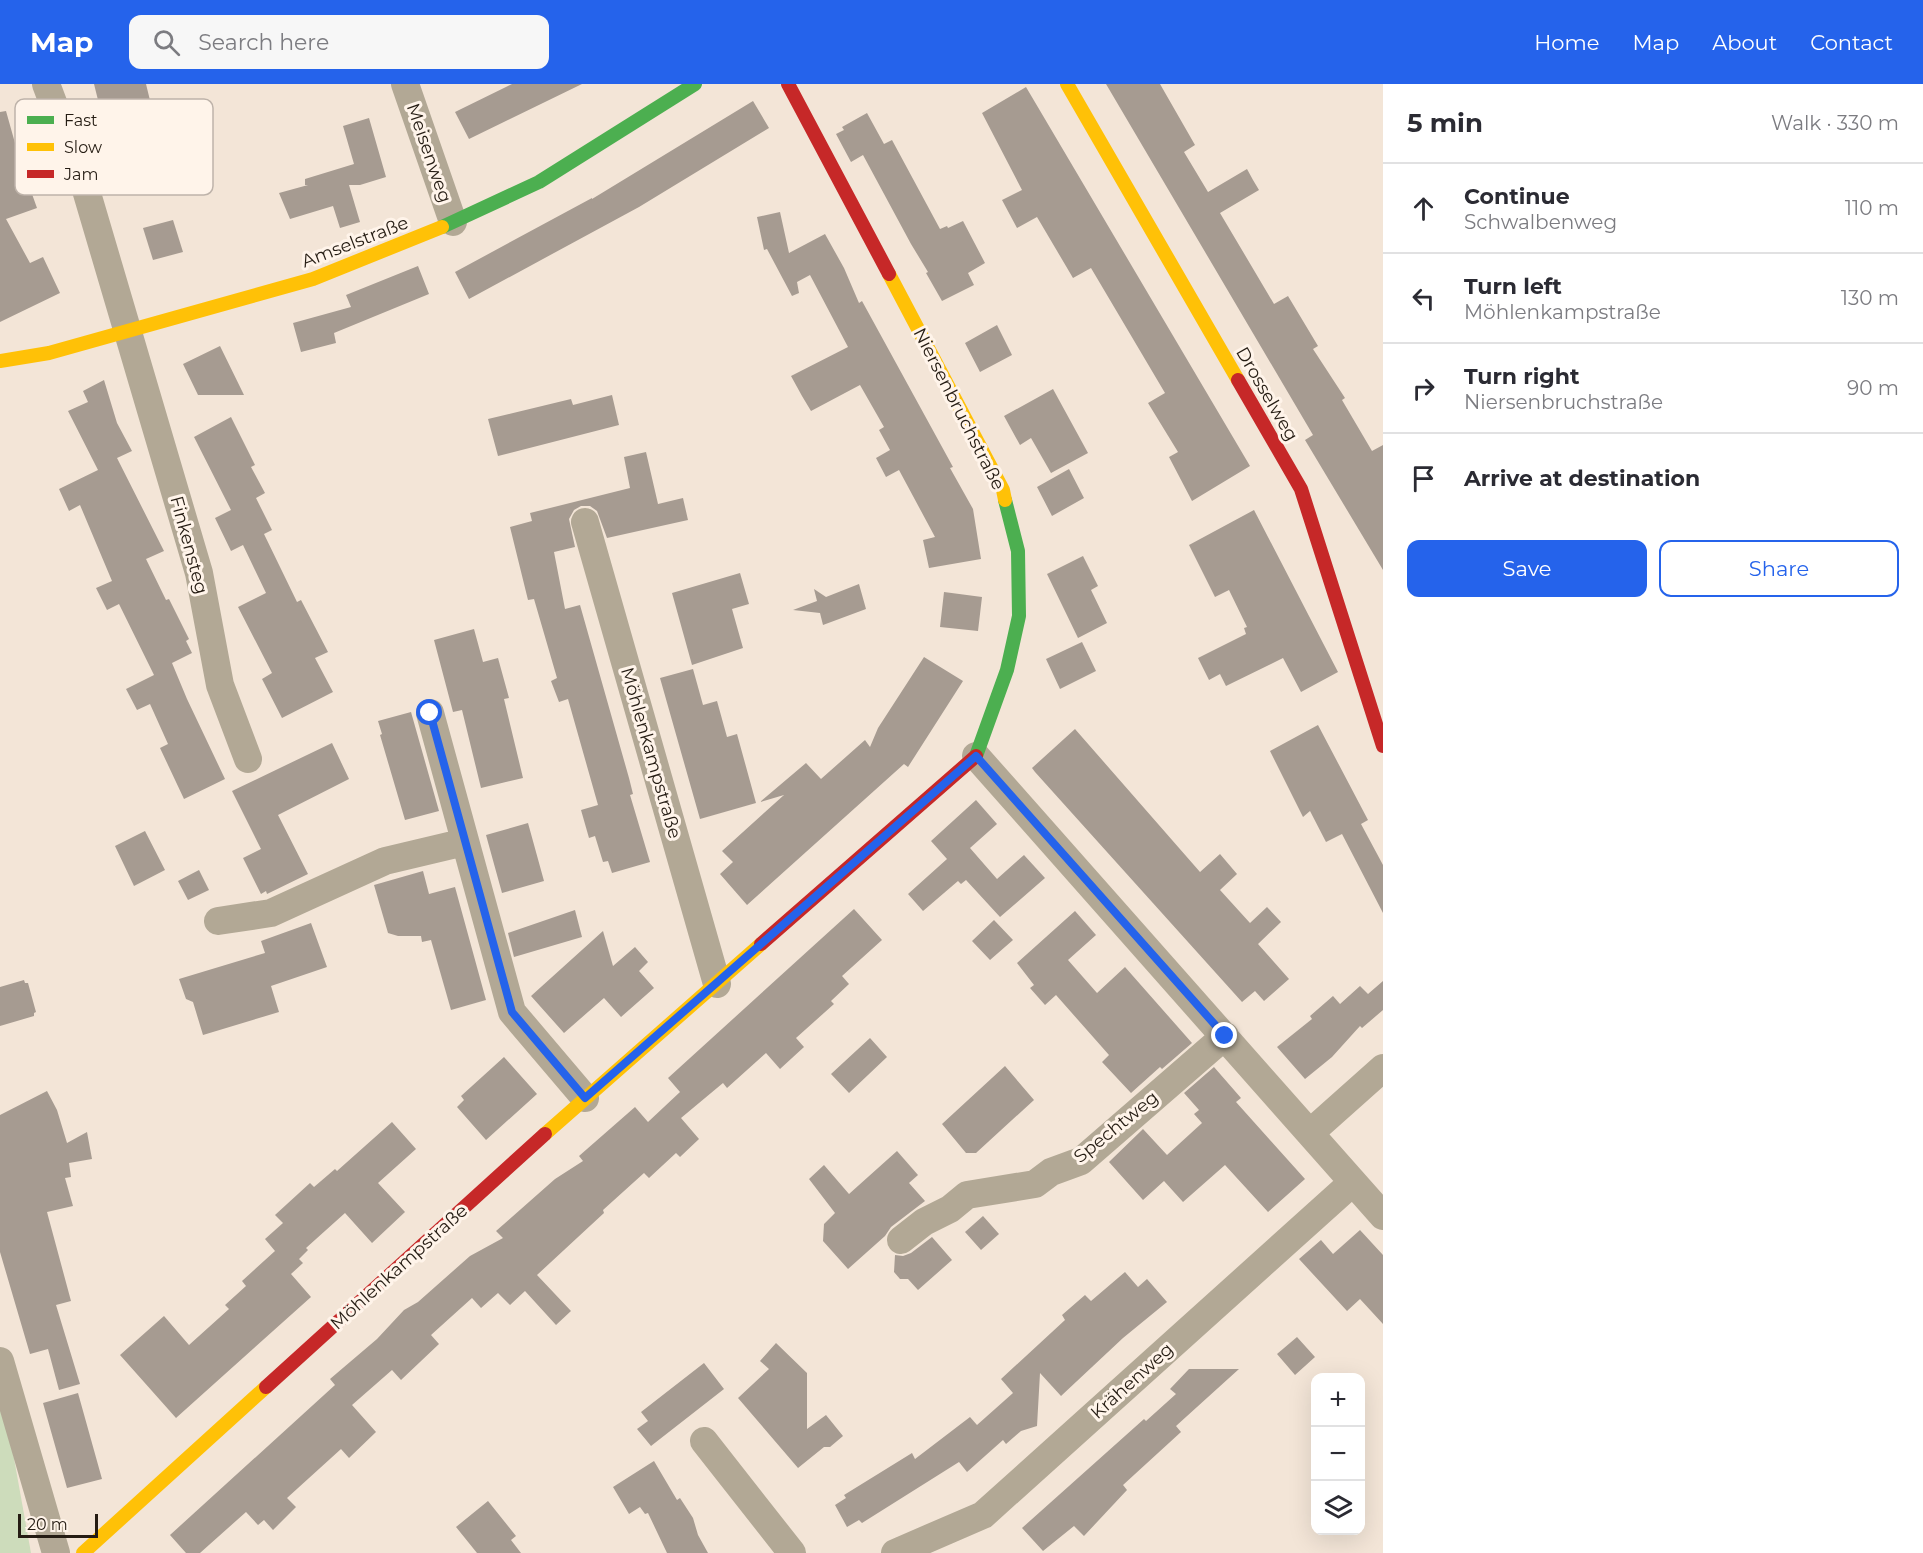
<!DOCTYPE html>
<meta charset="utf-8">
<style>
body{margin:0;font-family:Montserrat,sans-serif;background:#f7f7f7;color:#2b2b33}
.controls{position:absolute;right:18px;bottom:18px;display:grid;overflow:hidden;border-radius:12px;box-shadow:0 6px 24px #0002}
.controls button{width:54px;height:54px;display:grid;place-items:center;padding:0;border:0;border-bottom:2px solid #e1e1e2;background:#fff;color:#2b2b33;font:30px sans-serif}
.scale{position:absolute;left:18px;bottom:15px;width:80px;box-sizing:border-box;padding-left:6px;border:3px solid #251c13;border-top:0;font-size:16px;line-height:21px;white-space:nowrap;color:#251c13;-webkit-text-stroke:4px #fff4ea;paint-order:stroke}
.stop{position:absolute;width:18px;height:18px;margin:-14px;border:4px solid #2563eb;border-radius:50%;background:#fff}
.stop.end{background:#2563eb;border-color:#fff;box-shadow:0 2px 6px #0008}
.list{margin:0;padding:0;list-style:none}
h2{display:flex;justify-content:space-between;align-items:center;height:78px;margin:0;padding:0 24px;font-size:26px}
h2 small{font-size:20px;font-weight:400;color:#7c7c81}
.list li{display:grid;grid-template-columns:39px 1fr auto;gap:18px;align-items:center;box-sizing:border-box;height:90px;padding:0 24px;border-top:2px solid #e1e1e2}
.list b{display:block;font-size:22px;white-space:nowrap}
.list p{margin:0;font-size:20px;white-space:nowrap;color:#7c7c81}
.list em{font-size:20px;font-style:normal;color:#7c7c81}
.actions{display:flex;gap:12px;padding:18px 24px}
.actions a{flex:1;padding:14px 0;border:2px solid #2563eb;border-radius:12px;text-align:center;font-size:21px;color:#2563eb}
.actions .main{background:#2563eb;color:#fff}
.icon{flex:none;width:33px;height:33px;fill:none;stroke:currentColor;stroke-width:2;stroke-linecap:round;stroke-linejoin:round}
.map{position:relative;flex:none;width:1383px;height:1469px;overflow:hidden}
header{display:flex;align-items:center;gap:36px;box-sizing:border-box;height:84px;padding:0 30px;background:#2563eb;color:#fff}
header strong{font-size:28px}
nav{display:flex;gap:33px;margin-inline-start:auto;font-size:21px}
.search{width:420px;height:54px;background:#f7f7f7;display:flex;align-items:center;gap:15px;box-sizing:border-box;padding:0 21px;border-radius:12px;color:#7c7c81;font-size:22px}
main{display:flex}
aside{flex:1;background:#fff}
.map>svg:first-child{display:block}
.green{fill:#cddcbb}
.building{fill:#a69b91}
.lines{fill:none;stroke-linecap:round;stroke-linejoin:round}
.street{stroke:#b2a895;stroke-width:28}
.fast{stroke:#4caf50;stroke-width:14}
.slow{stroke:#ffc107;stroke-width:14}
.jam{stroke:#c62828;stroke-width:14}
.route{stroke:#2563eb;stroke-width:8}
.labels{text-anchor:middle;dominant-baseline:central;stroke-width:6;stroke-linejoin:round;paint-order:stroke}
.street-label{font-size:18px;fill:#251c13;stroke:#fff4ea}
.key{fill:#fff4ea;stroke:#beb3aa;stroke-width:1.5}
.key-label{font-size:16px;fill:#251c13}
</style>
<header>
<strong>Map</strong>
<div class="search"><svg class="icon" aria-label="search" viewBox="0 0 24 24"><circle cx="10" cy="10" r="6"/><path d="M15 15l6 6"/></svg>Search here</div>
<nav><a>Home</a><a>Map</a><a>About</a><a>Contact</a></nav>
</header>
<main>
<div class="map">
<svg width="1383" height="1469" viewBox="0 0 1383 1469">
<rect width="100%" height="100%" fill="#f3e5d7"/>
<path class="green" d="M0 1312 8 1341 31 1469H0Z"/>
<path class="building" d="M94 0H146L157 45 147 49 156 86 122 95 116 71 112 72Z
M512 0H582L469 55 455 28Z
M1106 0H1160L1195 61 1184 68 1208 108 1247 85 1253 96 1259 106 1220 129 1274 220 1288 212 1318 262 1313 265 1345 314 1342 316 1372 367 1383 361V486L1305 356 1313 351Z
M1026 3 1250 382 1192 417 1169 373 1178 368 1148 319 1165 309 1091 184 1073 194 1037 133 1017 144 1002 116 1022 106 982 29Z
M753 17 769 44 639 123 469 215 455 188 592 114V115Z
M6 27 22 84 38 78 48 105 32 110 37 124 6 135 30 179 43 173 60 209 0 238V28Z
M867 29 884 60 892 56 940 145 947 142 948 144 963 137 985 179 968 189 974 201 942 217 926 189 928 188 911 160 863 71 851 78 836 50 844 46 842 43Z
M369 34 386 93 360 101H349L360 138 340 144 333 122 290 135 279 109 308 101H305V95L354 80 343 42Z
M780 128 789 169 825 150 844 184 859 219 862 217 953 383 950 384 973 425 981 475 929 484 923 456 935 453 899 386 886 393 876 374 890 366 879 346 884 343 860 301 811 327 802 312 791 292 848 263 810 191 797 198 799 209 792 212 767 165 764 166 757 133Z
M173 136 183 168 153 176 143 144Z
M418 182 429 210 334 249 336 259 301 268 293 239 351 223 346 211Z
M997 241 1012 271 980 288 965 259Z
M220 262 244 311H198L183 280Z
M104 296 117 339 132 367 117 374 164 467 146 475 166 516 169 515 189 555 186 557 192 569 172 579 187 615 225 695 184 715 160 664 168 660 150 620 137 626 126 605 154 591 119 520 107 526 96 504 112 497 80 421 69 427 59 405 98 386 68 327 88 318 83 307Z
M1053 305 1088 369 1051 389 1031 354 1020 361 1004 332Z
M612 311 619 341 498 372 488 335 571 315 573 321Z
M231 333 255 381 251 383 265 409 256 414 272 446 264 450 297 518 301 516 328 568 315 574 333 608 282 634 262 595 272 589 238 523 266 509 243 461 231 467 215 434 231 426 194 353Z
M646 368 658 420 683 414 688 436 607 454 597 427 590 422H581L574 426 569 435 575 463 554 468 565 525 580 521 629 694 633 710 630 711 650 778 612 789 608 777 603 778 595 752 589 754 581 726 598 721 568 615 559 618 551 597 557 594 534 515 528 516 510 443 532 437 530 429 630 404 624 373Z
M1069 385 1084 414 1052 432 1037 403Z
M1254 426 1338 588 1301 608 1283 574 1226 602 1220 590 1209 596 1198 574 1246 550 1244 544 1247 543 1229 506 1215 513 1189 461Z
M1083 472 1098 502 1091 506 1107 539 1078 554 1047 490Z
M740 489 749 520 732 525 743 564 692 581 672 509Z
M859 500 866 525 823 541 820 529 793 526 817 517 814 505 826 513Z
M944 508 982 513 978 547 940 543Z
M474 545 483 578 498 574 509 614 504 615 523 694 481 704 462 626 453 628 434 556Z
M1082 558 1096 587 1060 605 1046 575Z
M924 573 963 597 908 683 904 680 747 821 720 790 733 778 722 767 784 711 760 718 806 679 821 695 865 656 870 663 878 644Z
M693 585 703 621 717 617 727 653 737 650 756 719 700 735 660 594Z
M411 628 439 727 405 736 380 651 382 650 378 637Z
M1318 641 1368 736 1361 740 1383 781V829L1342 750 1326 758 1310 727 1303 733 1270 667Z
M1075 645 1200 788 1220 770 1237 790 1220 806 1250 839 1267 823 1281 838 1258 860 1289 895 1264 917 1255 907 1242 918 1035 688 1032 684Z
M332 659 349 695 278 731 308 790 267 810 266 807 261 810 243 774 261 765 232 707Z
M976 716 997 740 970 764 997 795 1024 771 1045 794 1000 833 966 796 961 800 958 797 923 827 908 810 947 775 931 757Z
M528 739 544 797 502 809 486 751Z
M145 747 165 786 134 802 115 762Z
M199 786 209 806 188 816 178 797Z
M423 787 429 810 455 803 486 916 451 926 431 856 422 858 421 852H398L388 849 374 801Z
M854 825 882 856 842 892 849 900 831 917 834 920 796 954 804 963 780 985 766 969 727 1004 723 999 681 1034 699 1055 680 1073 676 1069 649 1094 644 1089 603 1126 604 1129 537 1191 571 1227 556 1241 525 1207 510 1221 498 1209 481 1224 472 1214 431 1251 439 1260 401 1296 392 1286 352 1321 376 1348 349 1374 341 1365 287 1414 296 1423 273 1446 264 1436 258 1441 246 1428 200 1469H186L170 1451 335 1301 330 1295 377 1255 404 1226 418 1218 470 1172 503 1154 496 1147 555 1095 583 1077 579 1072 635 1023 648 1038 680 1008 668 994Z
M575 826 582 853 514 873 508 849Z
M1075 827 1096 851 1068 876 1097 909 1125 883 1192 959 1162 985 1160 983 1131 1009 1102 978 1109 971 1071 928 1056 911 1045 921 1030 904 1034 901 1017 879Z
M994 836 1013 856 990 876 972 857Z
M311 839 327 883 271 902 279 928 203 951 193 918 186 915 179 895 265 869 261 857Z
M603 847 613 882 635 863 648 878 639 887 654 904 621 933 604 914 564 949 531 912Z
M24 896 25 899H28L36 928 34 929V932L0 942V903Z
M1383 897V926L1362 944 1360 942 1332 973 1305 995 1277 963 1312 935 1310 932 1333 912 1340 920 1360 902 1368 910Z
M870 954 887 973 849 1009 831 990Z
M504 973 537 1010 486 1056 457 1023 464 1016 461 1012Z
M1005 982 1034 1016 976 1069H966L942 1040Z
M1214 983 1241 1014 1236 1018 1305 1095 1268 1128 1225 1081 1183 1118 1164 1097 1143 1116 1109 1078 1143 1045 1167 1071 1202 1039 1194 1030 1199 1026 1184 1009Z
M47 1007 57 1026 67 1059 87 1048 92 1075 69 1079 71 1093 65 1094 73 1122 47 1128 71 1217 56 1221 80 1300 59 1306 48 1265 30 1270 0 1168V1031Z
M392 1038 416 1065 378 1099 405 1128 372 1159 345 1129 306 1164 308 1166 299 1175 303 1179 291 1190 311 1213 176 1334 120 1271 164 1232 189 1261 229 1225 225 1221 246 1202 242 1197 275 1167 265 1155 283 1139 275 1131 310 1099 314 1103 335 1085 337 1087Z
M897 1067 918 1091 909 1099 925 1117 891 1143 885 1152 848 1185 823 1157 824 1140 835 1129 809 1095 824 1081 849 1110Z
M983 1132 999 1150 981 1166 965 1148Z
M1360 1146 1383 1171V1240L1360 1215 1347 1227 1299 1175 1321 1156 1333 1170Z
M932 1153 952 1176 918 1206 908 1195H900L894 1188 895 1171 903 1172 911 1169Z
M1125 1188 1138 1203 1147 1195 1167 1218 1123 1254 1061 1312 1040 1289 1037 1342 1021 1347 1006 1360 1003 1356 967 1388 959 1378 862 1439 859 1436 847 1443 835 1421 846 1414 844 1411 912 1369 915 1375 970 1333 977 1341 1013 1309 1001 1295 1065 1236 1062 1231 1085 1211 1091 1217Z
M1297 1253 1315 1273 1295 1291 1277 1270Z
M776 1259 807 1289V1345L826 1331 843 1352 830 1363H824L798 1384 738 1314 769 1285 760 1277Z
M704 1279 724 1305 651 1362 637 1345 648 1337 641 1328Z
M1189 1285H1239L1176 1342 1181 1348 1123 1401 1127 1406 1084 1452 1074 1442 1043 1467 1022 1444 1144 1335 1146 1337 1176 1310 1170 1305Z
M78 1309 102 1395 67 1404 43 1319Z
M654 1377 677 1416 680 1414 693 1434 698 1451 708 1469H667L648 1429 645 1430 640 1423 629 1430 613 1403Z
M488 1417 516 1452 511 1456 521 1469H477L456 1443Z"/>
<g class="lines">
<path class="street" d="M46 0 86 106 199 489 220 601 248 675
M405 0 453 138
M585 438 717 900
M430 629 512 928 585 1014
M976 672 1383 1132
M218 837 271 829 385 777 465 758
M1310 1049 1383 984
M901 1156 924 1138 950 1125 967 1111 1035 1100 1051 1088 1081 1077 1225 952
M0 1277 56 1469
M704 1357 792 1469
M895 1469 983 1431 1353 1098"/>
<path class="fast" d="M442 143 539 98 695 0
M976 672 1007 586 1019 532 1018 467 1005 416"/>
<path class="slow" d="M1067 0 1238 296
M889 190 1003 406 1005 416
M0 277 49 269 313 195 442 143
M545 1050 761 860
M83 1469 266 1303"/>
<path class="jam" d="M788 0 889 190
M1238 296 1301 405 1383 662
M761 860 976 672
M266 1303 545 1050"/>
</g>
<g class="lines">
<path class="route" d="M430 629 512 928 585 1014 976 672 1225 952"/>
</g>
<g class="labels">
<g class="street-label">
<text transform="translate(429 69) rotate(71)">Meisenweg</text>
<text transform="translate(355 158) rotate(-21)">Amselstraße</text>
<text transform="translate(1267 310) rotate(60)">Drosselweg</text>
<text transform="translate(959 325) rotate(63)">Niersenbruchstraße</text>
<text transform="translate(189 461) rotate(75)">Finkensteg</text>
<text transform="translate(651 669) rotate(74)">Möhlenkampstraße</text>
<text transform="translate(1116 1043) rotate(-39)">Spechtweg</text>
<text transform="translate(399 1183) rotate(-42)">Möhlenkampstraße</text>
<text transform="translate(1132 1297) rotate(-42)">Krähenweg</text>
</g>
</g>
<rect x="15" y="15" width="198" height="96" rx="9" class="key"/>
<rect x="27" y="32" width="27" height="8" fill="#4caf50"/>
<rect x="27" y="59" width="27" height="8" fill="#ffc107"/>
<rect x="27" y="86" width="27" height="8" fill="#c62828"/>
<g class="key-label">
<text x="64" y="42">Fast</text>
<text x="64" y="69">Slow</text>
<text x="64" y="96">Jam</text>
</g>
</svg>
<div class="controls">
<button>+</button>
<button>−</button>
<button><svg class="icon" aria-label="layers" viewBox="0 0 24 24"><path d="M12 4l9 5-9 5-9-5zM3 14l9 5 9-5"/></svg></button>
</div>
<div class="scale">20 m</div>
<div class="stop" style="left:430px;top:629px"></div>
<div class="stop end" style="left:1225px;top:952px"></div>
</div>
<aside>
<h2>5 min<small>Walk · 330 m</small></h2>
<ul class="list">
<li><svg class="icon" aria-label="ahead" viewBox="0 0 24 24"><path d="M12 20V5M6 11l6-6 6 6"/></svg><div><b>Continue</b><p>Schwalbenweg</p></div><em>110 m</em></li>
<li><svg class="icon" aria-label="left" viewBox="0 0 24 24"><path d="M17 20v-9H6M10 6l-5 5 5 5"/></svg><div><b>Turn left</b><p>Möhlenkampstraße</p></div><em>130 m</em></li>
<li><svg class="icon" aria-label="right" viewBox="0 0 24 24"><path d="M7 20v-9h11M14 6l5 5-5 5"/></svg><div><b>Turn right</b><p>Niersenbruchstraße</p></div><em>90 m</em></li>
<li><svg class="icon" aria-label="arrive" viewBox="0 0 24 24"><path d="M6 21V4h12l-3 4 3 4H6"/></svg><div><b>Arrive at destination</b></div></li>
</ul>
<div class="actions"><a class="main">Save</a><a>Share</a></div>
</aside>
</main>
